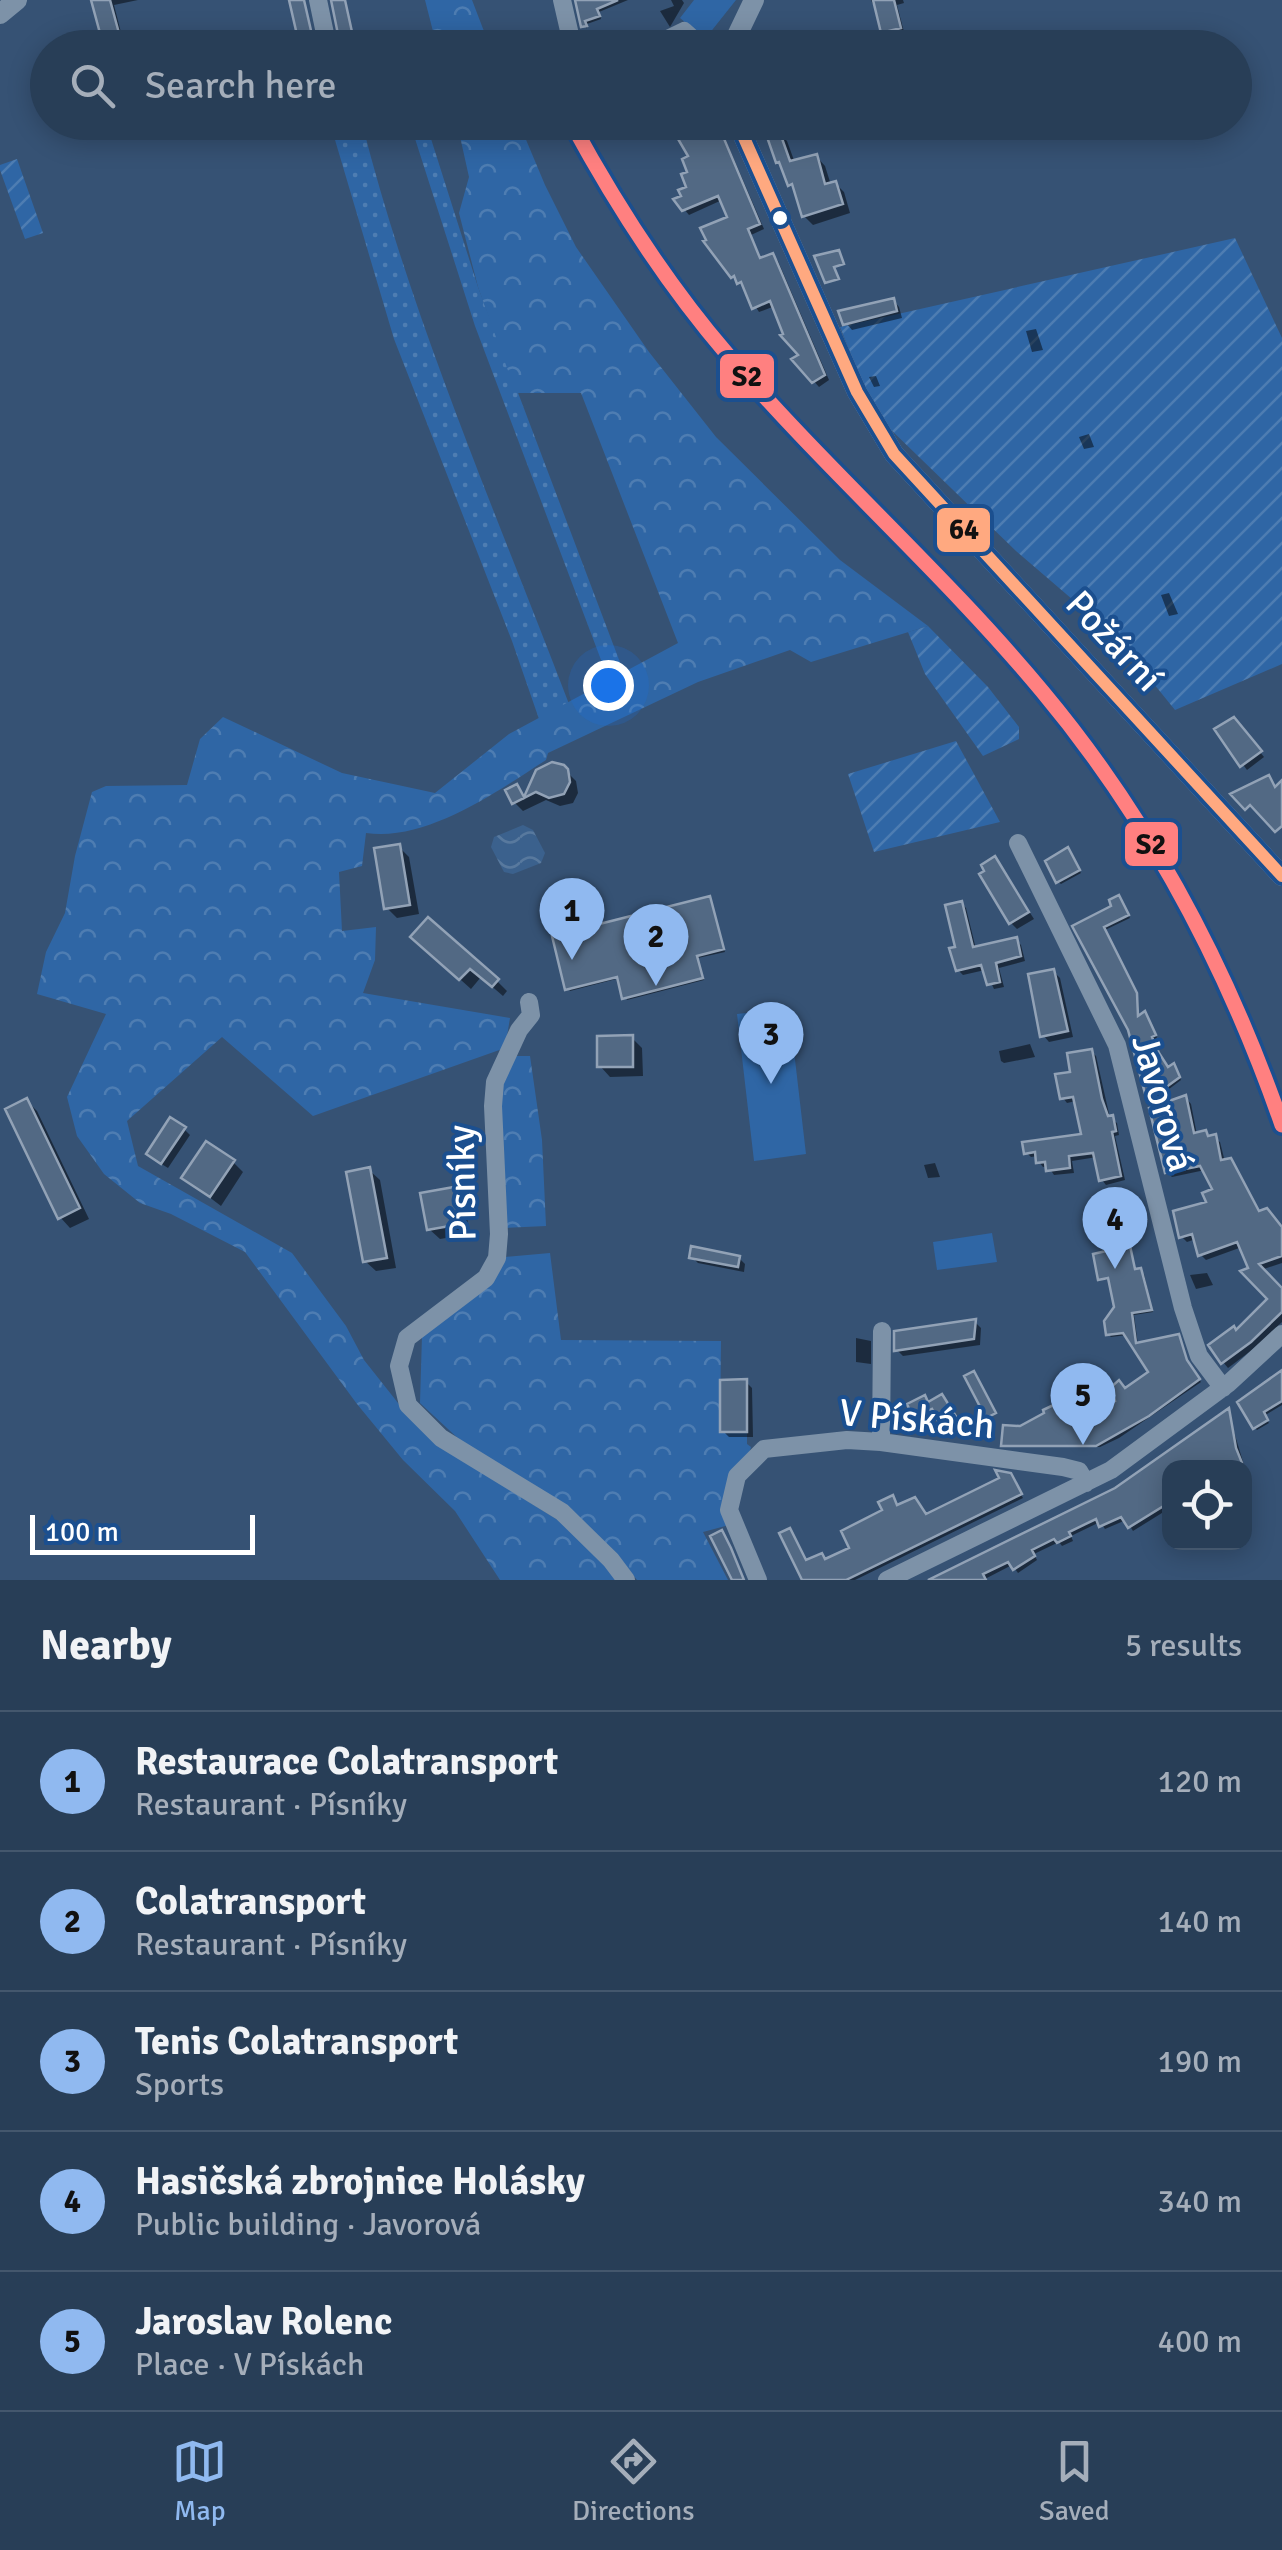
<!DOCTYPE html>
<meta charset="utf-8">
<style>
body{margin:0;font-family:Signika,sans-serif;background:#344961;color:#f1f3f6}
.controls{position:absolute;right:30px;bottom:30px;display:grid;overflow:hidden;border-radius:20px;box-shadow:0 5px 25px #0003}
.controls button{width:90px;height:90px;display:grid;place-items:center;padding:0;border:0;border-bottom:2px solid #44576d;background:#283e57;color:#f1f3f6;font:50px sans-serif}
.scale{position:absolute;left:30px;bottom:25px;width:225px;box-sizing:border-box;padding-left:10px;border:5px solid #fff;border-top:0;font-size:28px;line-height:35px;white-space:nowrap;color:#fff;-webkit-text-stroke:8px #1b4f8f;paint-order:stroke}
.you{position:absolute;left:608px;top:685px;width:35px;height:35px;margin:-25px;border:8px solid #fff;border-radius:50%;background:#1a73e8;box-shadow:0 0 0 15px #1a73e833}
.badge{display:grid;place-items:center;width:65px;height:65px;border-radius:50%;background:#90b9f0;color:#111;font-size:32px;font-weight:700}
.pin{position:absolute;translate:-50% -82px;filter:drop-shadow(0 2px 5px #0008)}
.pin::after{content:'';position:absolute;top:52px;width:35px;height:30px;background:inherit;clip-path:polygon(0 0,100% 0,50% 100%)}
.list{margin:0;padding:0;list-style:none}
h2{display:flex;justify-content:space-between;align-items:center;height:130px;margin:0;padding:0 40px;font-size:42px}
h2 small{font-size:32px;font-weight:400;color:#a5aeba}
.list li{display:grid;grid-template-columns:65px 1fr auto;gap:30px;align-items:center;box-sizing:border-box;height:140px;padding:0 40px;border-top:2px solid #44576d}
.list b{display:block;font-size:38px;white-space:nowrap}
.list p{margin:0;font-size:32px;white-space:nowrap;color:#a5aeba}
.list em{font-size:32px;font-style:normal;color:#a5aeba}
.icon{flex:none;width:55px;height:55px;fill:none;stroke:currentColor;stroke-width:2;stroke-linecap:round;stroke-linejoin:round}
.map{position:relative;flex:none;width:1282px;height:1580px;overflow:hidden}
.search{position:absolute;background:#283e57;box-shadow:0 5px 25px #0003;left:30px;right:30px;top:30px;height:110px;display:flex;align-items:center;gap:25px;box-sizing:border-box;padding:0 35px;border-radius:55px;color:#a5aeba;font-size:38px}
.sheet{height:830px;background:#283e57}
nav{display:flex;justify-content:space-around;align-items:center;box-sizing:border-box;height:140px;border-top:2px solid #44576d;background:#283e57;font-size:28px;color:#a5aeba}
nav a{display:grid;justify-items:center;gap:5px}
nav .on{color:#90b9f0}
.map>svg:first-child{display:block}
.grass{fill:url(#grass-dots)}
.forest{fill:url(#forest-crowns)}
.garden{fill:url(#garden-furrows)}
.pitch{fill:#2f66a5}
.water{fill:url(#water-waves)}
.shadow{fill:#0007}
.building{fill:#526984;stroke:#92a2b6;stroke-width:2.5}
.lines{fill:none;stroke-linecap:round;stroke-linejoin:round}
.minor{stroke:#7d92a8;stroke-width:18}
.tertiary{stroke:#7d92a8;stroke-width:20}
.bus-1-casing{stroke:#1b4f8f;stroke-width:20}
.bus-1{stroke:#ffa980;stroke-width:12}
.rail-1-casing{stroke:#1b4f8f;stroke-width:22}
.rail-1{stroke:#ff8080;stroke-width:15}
.bus-dot{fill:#fff;stroke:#1b4f8f;stroke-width:4}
.labels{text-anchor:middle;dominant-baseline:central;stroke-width:8;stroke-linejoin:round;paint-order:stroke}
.street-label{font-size:38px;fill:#fff;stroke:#1b4f8f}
.line-badge{stroke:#1b4f8f;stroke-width:4}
.pale-badge-label{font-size:28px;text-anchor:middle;font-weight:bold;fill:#111}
</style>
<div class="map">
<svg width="1282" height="1580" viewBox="0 0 1282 1580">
<defs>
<pattern id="grass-dots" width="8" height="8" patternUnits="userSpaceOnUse" patternTransform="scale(2.5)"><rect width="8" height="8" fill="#2f66a5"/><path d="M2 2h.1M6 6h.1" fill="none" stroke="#4e7db2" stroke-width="1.8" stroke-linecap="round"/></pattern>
<pattern id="forest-crowns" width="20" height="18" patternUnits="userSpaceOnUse" patternTransform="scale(2.5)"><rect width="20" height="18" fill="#2f66a5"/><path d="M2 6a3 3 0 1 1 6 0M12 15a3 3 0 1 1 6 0" fill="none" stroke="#4e7db2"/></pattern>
<pattern id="garden-furrows" width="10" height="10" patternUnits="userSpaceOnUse" patternTransform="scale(2.5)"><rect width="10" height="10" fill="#2f66a5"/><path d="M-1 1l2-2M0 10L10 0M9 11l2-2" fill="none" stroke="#4e7db2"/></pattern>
<pattern id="water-waves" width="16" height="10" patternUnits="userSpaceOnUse" patternTransform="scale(2.5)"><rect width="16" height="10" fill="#3b618d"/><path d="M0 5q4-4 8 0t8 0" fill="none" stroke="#58799e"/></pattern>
</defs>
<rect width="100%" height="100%" fill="#365274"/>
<path class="grass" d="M330 123H362C411 318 497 515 569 704L539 719 512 641 394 339Z
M410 123H426L478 287 624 673 609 681 475 326Z"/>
<path class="forest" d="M425 0H472L490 47H437Z
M457 123H519L545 185 576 247 649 352 716 437 840 560 928 626 811 662 790 650 698 682 548 753 546 760C498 791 427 842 366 833L362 866 339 872 342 931 376 927 375 960 363 993 510 1018 505 1048 313 1116 222 1037 127 1121 138 1166 292 1253 346 1326 364 1360 402 1408 437 1444 561 1522 605 1564 617 1580H500L455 1511 403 1460 357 1404 245 1252 171 1214 140 1203 104 1174 77 1136 67 1097 106 1014 37 994 46 952 65 913 75 856 92 792 106 786 187 785 200 739 223 717 342 773 435 793 509 734 678 643 581 393H516L478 287 459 213 469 177Z
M513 1056H530L542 1140 546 1226 504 1228C501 1173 486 1105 513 1056Z
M550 1253 561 1340 721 1341 720 1431 747 1432V1444L751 1447 729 1525 703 1532 728 1580H637L619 1557 462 1442 420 1403 422 1336 505 1257Z"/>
<path class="garden" d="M17 159 43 233 25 239 0 170V165Z
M1235 238 1282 338V664L1175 710 1115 636 1016 551 886 425 868 397 840 327Z
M928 626 988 687 1019 727V739L983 756 925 674 908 632Z
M956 741 1000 822 874 852 848 774Z"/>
<path class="pitch" d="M694 0H736L705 39 680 18Z
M789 1008 806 1154 754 1161 737 1014Z
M992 1233 997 1262 937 1270 933 1242Z"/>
<path class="water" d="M523 825 533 830 545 853 541 863 513 874 504 872 491 847 494 837Z"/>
<path class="shadow" d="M93 0H138L114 5 125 48H107Z
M577 0H628L599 12 601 19 587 24V29Z
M671 0H682L684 3 670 27 660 11 674 6Z
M871 0H903L904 3 897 5 904 32 888 36Z
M48 51V73L41 53Z
M670 122H718L764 229 751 235 762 260 773 256 778 261 829 380 819 387 795 360 802 356 775 306 759 312 744 288 733 276 730 219 722 200 689 215 684 209 691 157Z
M778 132 787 141 795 163 817 157 825 166 831 185 835 183 844 192 850 213 813 225 804 216 797 191 778 162Z
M893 300 899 307 902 318 852 330 846 323Z
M1036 329 1043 350 1032 352 1026 331Z
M876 376 880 386 874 387 869 377Z
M1089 434 1094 447 1084 449 1079 437Z
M1169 593 1178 614 1169 616 1161 595Z
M1238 725 1264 757 1247 770 1217 730Z
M566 771 576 781 578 793 573 803 560 806 546 800 523 811 514 802 517 787 526 797Z
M399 847 409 857 419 914 397 918 387 908Z
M1070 853 1081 873 1061 884 1058 882Z
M995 859 1034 919 1017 929 1011 923Z
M709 899 725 952 698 958 704 980 627 1000 620 978 570 991 568 988Z
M1121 901 1130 918 1105 930 1138 998 1139 1017H1147L1157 1038 1153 1040 1161 1058 1168 1070 1176 1069 1181 1080 1152 1102 1136 1044 1076 927Z
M961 903 966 908 976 949 1016 940 1021 945 1025 961 999 968 1004 987 994 989 985 970 963 975 958 970Z
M424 947 497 981 507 991 503 996 481 977 471 989Z
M1053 971 1060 978 1073 1037 1049 1042 1043 1035Z
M632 1038 642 1048 643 1076 610 1077 600 1066Z
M1030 1044 1035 1057 1004 1063 1001 1061 999 1051Z
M1091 1051 1096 1056 1110 1118 1117 1123 1119 1135 1115 1136 1125 1180 1106 1185 1102 1180 1097 1157 1072 1161 1074 1173 1054 1175 1048 1166 1043 1167 1039 1162 1038 1156 1031 1157 1026 1152 1084 1136 1076 1101 1067 1103 1063 1098 1073 1074Z
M1186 1098 1191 1104 1197 1135 1206 1133 1220 1142 1225 1162 1260 1213 1282 1230V1263L1261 1270 1282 1291V1322L1256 1347 1228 1368 1223 1362 1236 1332 1271 1299 1251 1270 1242 1247 1206 1260 1201 1255 1196 1239 1187 1242 1182 1237 1209 1204 1215 1190 1205 1170 1172 1177 1167 1172Z
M27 1101 37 1111 89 1219 70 1228 60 1217Z
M184 1129 190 1135 168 1168 155 1160Z
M233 1162 243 1172 221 1206 184 1178Z
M935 1163 940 1177 928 1178 924 1165Z
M369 1170 380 1180 396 1268 376 1271 365 1261Z
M453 1190 464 1200 470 1234 440 1239 429 1229Z
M1135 1200 1144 1205 1148 1221 1134 1224 1131 1221 1127 1201Z
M1131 1225 1137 1242 1130 1244 1136 1272 1144 1274 1153 1312 1134 1315 1138 1345 1181 1340 1189 1366 1201 1382 1119 1438 1100 1447H1006L1004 1445 1091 1418 1118 1402 1125 1391 1152 1372 1127 1335 1111 1337 1108 1334 1117 1307 1111 1280 1101 1279Z
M692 1257 739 1258 745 1264 744 1272 698 1263Z
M1207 1273 1213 1285 1196 1289 1190 1275Z
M975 1322 981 1328 980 1345 903 1356 897 1350Z
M856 1338 871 1341V1364L856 1362Z
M1282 1373V1405L1264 1416 1269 1423 1257 1430 1255 1428Z
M746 1382 752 1388 753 1437H729L723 1431Z
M944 1399 958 1422 946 1428 936 1411 917 1419 915 1416 929 1404Z
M1228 1412 1244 1465 1237 1468H1170V1508L1133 1531 1126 1520 1105 1529 1100 1522 1071 1536 1073 1541 1062 1546 1059 1542 1034 1554 1037 1560 1018 1573 1012 1565 983 1580H933L1116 1490Z
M1010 1475 1023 1498 855 1580H805L806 1562H825L852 1549 898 1508 917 1500 927 1516Z"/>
<path class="building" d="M91 0H110L123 48H104Z
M289 0H304L315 48H300Z
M331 0H345L354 41 340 44Z
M575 0H618L597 9 600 16 585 21 587 26 581 27Z
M873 0H894L901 28 881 33Z
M695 122H717L760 224 748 229 760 258 773 253 825 375 812 383 791 359 798 355 780 335 783 334 770 301 752 309 741 282 737 284 734 276 731 278 703 241 706 240 700 228 727 217 718 196 682 211 673 199 681 196 678 190 686 187 681 174 687 172 682 159 688 156 674 132Z
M779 130 790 161 817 154 825 184 836 181 843 204 802 217 792 184 788 186 779 162 776 163 766 134Z
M839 250 844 264 834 267 839 279 825 283 814 256Z
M894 298 897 311 843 325 838 311Z
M1234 717 1262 751 1240 767 1214 729Z
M552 762 564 765 568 769 570 782 564 794 549 798 536 792 512 804 505 790 517 784 524 797 536 770Z
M1269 775 1275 787 1282 780V826L1275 832 1250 805 1245 810 1230 794Z
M400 844 410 905 384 909 374 848Z
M1068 847 1080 870 1056 883 1045 861Z
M995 856 1029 912 1009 924 979 874 984 871 981 865Z
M1119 895 1129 915 1104 927 1137 993 1138 1016 1145 1011 1156 1035 1152 1037 1159 1053 1168 1067 1174 1063 1180 1077 1147 1101 1128 1030 1072 926 1111 906 1109 900Z
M710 896 724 949 697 956 703 978 622 999 617 977 565 990 552 936Z
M962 901 973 947 1017 937 1021 956 996 963 1000 982 987 985 981 965 956 971 949 948 955 947 945 905Z
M428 917 499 979 492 987 470 969 459 980 410 937Z
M1054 969 1068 1031 1040 1037 1028 974Z
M633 1035V1067H597V1036Z
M1092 1049 1102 1099 1108 1116 1113 1115 1116 1131 1112 1132 1121 1176 1099 1181 1093 1153 1069 1156 1070 1168 1046 1171 1045 1162 1036 1163 1035 1152 1024 1154 1022 1142 1081 1134 1073 1097 1060 1099 1055 1074 1070 1072 1067 1053Z
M1186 1095 1194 1133 1206 1130 1208 1136 1216 1134 1221 1160 1231 1158 1259 1211 1267 1208 1282 1227V1256L1259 1264 1282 1288V1312L1251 1342 1221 1364 1208 1345 1234 1326 1236 1330 1267 1299 1240 1271 1248 1268 1237 1242 1198 1256 1192 1234 1179 1238 1173 1211 1206 1202 1202 1193 1212 1189 1200 1166 1165 1173 1149 1108Z
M27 1098 80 1208 58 1219 5 1109Z
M170 1117 186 1127 161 1164 146 1154Z
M206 1141 235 1160 210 1197 181 1178Z
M370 1167 387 1258 363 1262 346 1172Z
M454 1187 461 1224 427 1230 420 1193Z
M1132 1222 1135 1239 1129 1241 1135 1269 1141 1268 1152 1310 1132 1313 1136 1343 1179 1334 1187 1360 1200 1379 1149 1416 1096 1446H1001L1003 1425 1020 1426 1044 1413 1043 1410 1079 1393 1090 1415 1115 1401 1110 1388 1119 1380 1125 1388 1148 1372 1123 1333 1106 1335 1104 1321 1114 1307 1108 1278 1098 1280 1093 1254 1115 1249 1110 1225Z
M691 1246 740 1256 738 1267 689 1258Z
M976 1319 974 1339 894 1351V1331Z
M1282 1370V1401L1264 1412 1268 1420 1253 1429 1237 1402Z
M974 1371 996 1413 986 1418 964 1376Z
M747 1379V1432H720V1380Z
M942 1394 957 1418 941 1427 932 1409 913 1418 907 1404 925 1395 928 1402Z
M1229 1408 1236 1448 1242 1463 1232 1468H1170V1502L1128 1528 1121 1517 1099 1527 1096 1519 1069 1532 1071 1536 1057 1543 1054 1539 1032 1550 1035 1556 1013 1570 1008 1562 983 1574 986 1580H928L1115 1488Z
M995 1470 1011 1473 1022 1494 846 1580H802L779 1533 790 1528 806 1560 822 1553 825 1559 849 1548 841 1531 882 1510 878 1502 893 1495 897 1505 915 1497 926 1514 999 1478Z
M722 1530 731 1548 744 1580H732L710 1536Z"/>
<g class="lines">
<path class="minor" d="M318 0 328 48
M562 0 573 48
M649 48 684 31 703 48
M1018 843 1117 1045 1183 1308 1199 1356 1223 1388
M529 1002 531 1015 519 1030 495 1082 493 1106 499 1234 497 1258 486 1278 407 1338 399 1366 408 1405 441 1438 562 1512 611 1560 626 1580
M881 1442 882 1331
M758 1580 729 1510 737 1476 764 1449 847 1440 881 1442 1063 1467 1079 1471 1086 1483
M887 1580 1111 1470 1229 1383 1282 1334"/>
<path class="tertiary" d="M0 14 17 0
M731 48 754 0
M737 122 857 392 894 454 1282 876"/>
<g class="bus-1-casing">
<path id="bus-1" d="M737 122 857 392 894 454 1282 876"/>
</g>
<use href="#bus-1" class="bus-1"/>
<g class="rail-1-casing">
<path id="rail-1" d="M571 122C616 205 666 283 727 354 827 471 944 573 1042 691 1150 820 1227 967 1282 1125"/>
</g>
<use href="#rail-1" class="rail-1"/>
</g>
<circle class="bus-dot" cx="780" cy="218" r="9"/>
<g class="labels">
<g class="street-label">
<text transform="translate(1114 641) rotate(47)">Požární</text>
<text transform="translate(1163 1103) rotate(74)">Javorová</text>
<text transform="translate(462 1183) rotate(-91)">Písníky</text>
<text transform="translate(917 1419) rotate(5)">V Pískách</text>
</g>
</g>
<g class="line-badge">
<rect x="718" y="352" width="58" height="48" rx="10" fill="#ff8080"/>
<rect x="935" y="506" width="57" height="48" rx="10" fill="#ffa980"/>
<rect x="1123" y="820" width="57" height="48" rx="10" fill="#ff8080"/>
</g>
<g class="pale-badge-label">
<text x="747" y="386">S2</text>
<text x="964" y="539">64</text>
<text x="1151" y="854">S2</text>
</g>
</svg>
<div class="controls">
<button><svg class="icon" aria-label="locate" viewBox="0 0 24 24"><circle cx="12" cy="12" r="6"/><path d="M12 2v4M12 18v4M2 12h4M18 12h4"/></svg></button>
</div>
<div class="scale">100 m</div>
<div class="you"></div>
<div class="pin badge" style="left:572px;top:960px">1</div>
<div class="pin badge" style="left:656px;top:986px">2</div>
<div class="pin badge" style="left:771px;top:1084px">3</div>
<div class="pin badge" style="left:1115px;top:1269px">4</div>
<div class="pin badge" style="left:1083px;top:1445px">5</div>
<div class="search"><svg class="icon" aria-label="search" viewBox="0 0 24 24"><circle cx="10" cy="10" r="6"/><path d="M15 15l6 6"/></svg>Search here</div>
</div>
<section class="sheet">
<h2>Nearby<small>5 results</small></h2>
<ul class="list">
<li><span class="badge">1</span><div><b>Restaurace Colatransport</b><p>Restaurant · Písníky</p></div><em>120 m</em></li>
<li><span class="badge">2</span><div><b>Colatransport</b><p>Restaurant · Písníky</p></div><em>140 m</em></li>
<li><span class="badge">3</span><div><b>Tenis Colatransport</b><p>Sports</p></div><em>190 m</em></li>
<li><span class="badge">4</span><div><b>Hasičská zbrojnice Holásky</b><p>Public building · Javorová</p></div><em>340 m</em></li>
<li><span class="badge">5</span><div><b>Jaroslav Rolenc</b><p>Place · V Pískách</p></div><em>400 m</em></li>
</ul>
</section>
<nav>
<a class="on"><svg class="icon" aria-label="map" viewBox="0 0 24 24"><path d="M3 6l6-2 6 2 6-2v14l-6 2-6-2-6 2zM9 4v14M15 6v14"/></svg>Map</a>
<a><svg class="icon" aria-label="directions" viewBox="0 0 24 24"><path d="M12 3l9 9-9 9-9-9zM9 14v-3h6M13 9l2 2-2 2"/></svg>Directions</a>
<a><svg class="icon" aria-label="saved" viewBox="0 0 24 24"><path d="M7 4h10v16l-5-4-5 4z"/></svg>Saved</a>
</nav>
